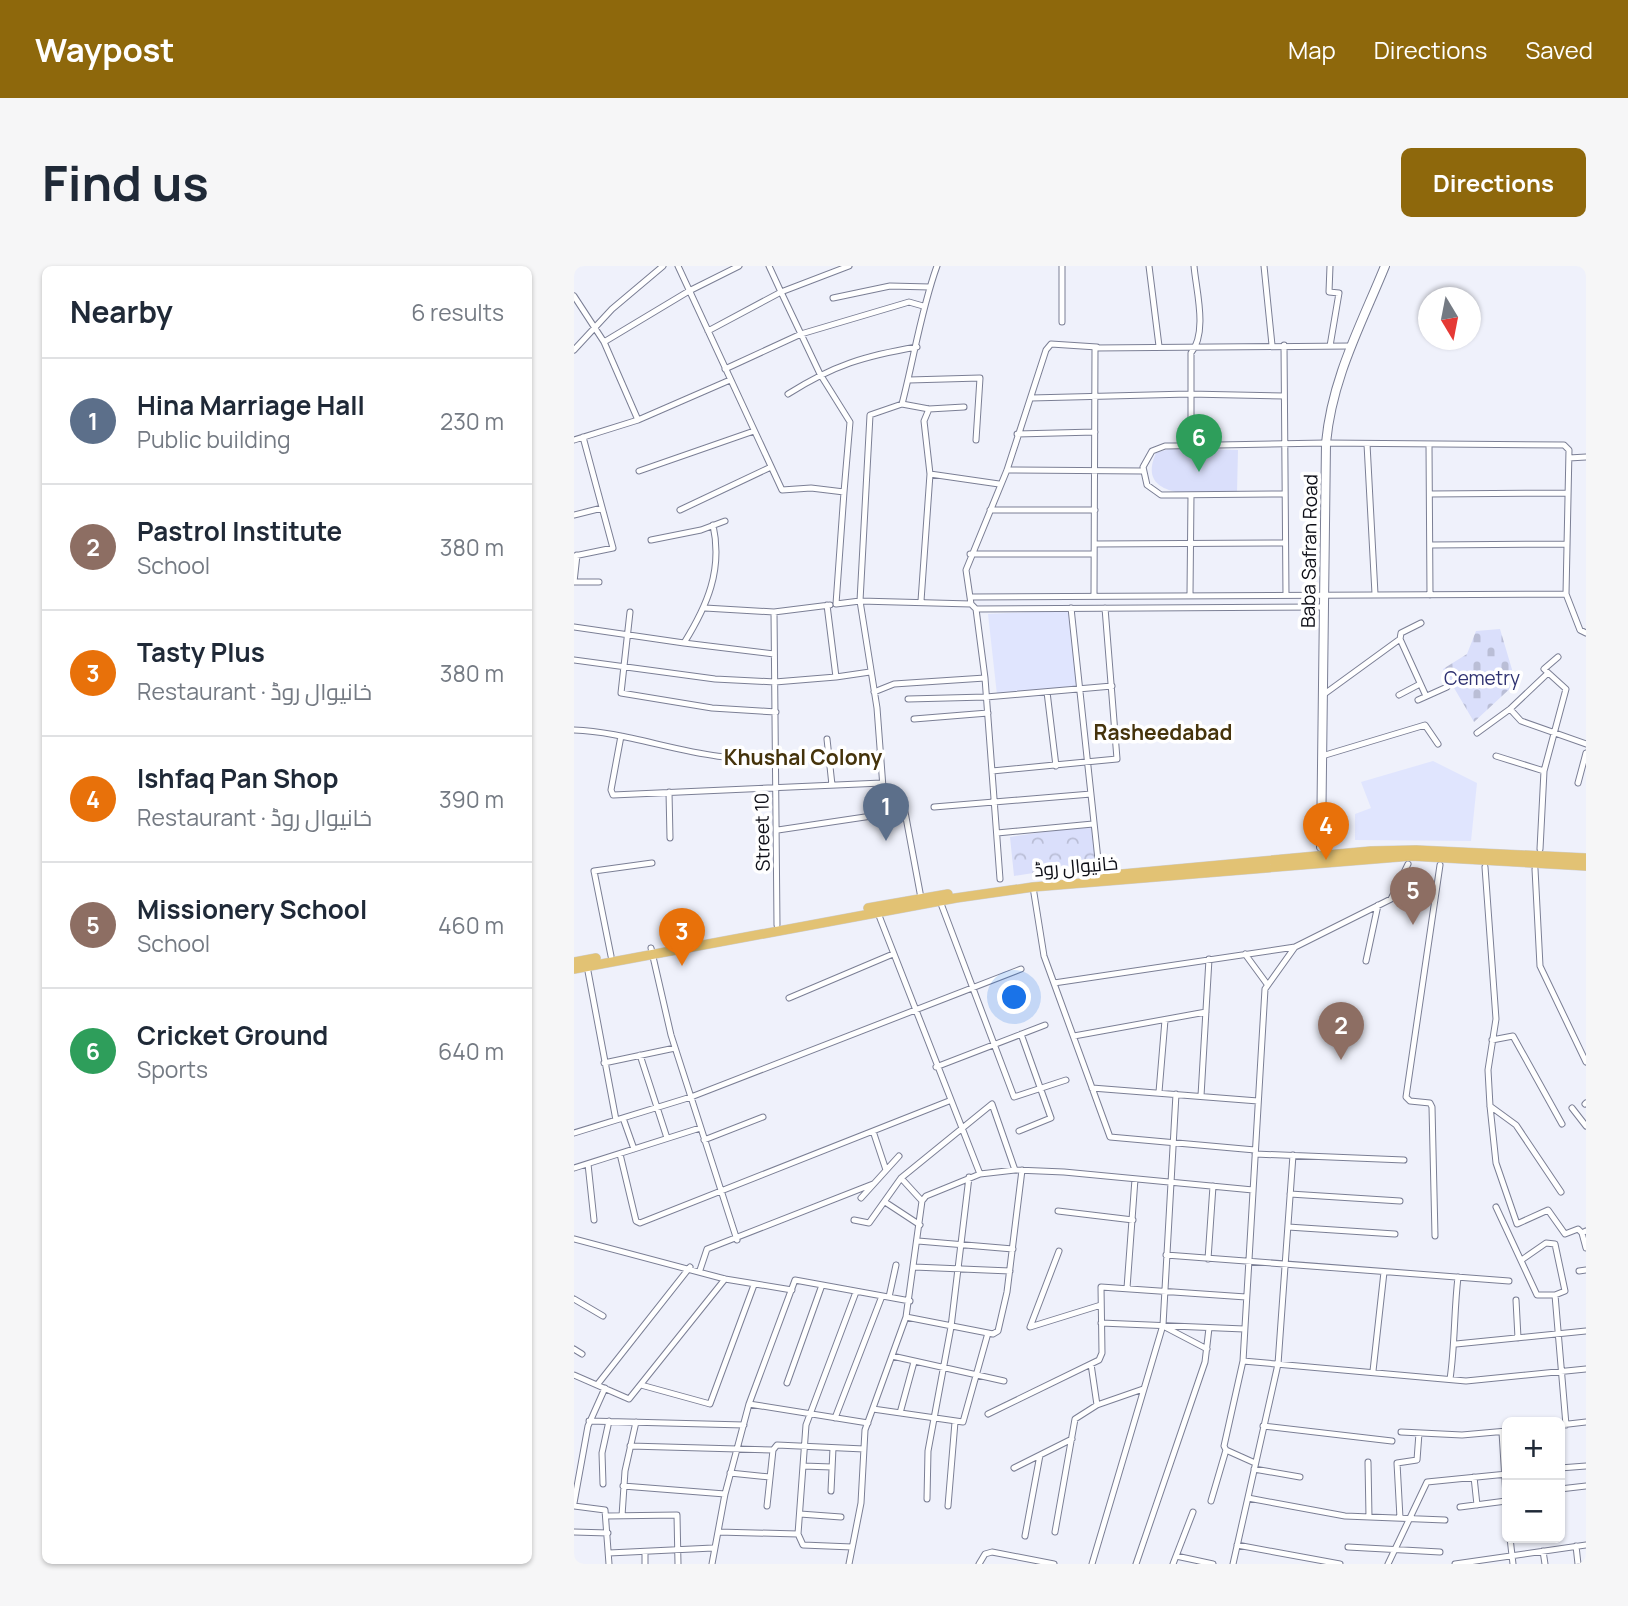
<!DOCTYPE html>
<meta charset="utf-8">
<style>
body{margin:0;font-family:Manrope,Cairo,sans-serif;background:#f6f6f7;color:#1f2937}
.controls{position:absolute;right:21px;bottom:21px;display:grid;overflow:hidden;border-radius:10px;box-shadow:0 2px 5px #0004}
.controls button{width:63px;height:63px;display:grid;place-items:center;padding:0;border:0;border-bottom:2px solid #e0e1e3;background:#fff;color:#1f2937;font:35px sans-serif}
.compass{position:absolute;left:844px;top:21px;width:63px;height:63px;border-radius:50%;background:#fff;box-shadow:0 2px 5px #0004;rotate:170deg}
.you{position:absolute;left:441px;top:732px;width:24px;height:24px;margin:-18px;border:5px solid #fff;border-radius:50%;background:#1a73e8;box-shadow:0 0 0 10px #1a73e833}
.badge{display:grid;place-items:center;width:46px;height:46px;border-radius:50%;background:#8e680c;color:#fff;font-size:23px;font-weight:700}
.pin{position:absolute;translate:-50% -58px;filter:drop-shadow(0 2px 4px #0008)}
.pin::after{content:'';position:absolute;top:37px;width:24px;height:21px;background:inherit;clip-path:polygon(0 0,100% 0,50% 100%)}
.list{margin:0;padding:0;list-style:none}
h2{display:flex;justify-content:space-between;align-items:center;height:91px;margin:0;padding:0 28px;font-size:30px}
h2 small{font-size:23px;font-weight:400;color:#747a83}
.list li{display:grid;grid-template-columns:46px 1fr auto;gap:21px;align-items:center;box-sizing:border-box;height:126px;padding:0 28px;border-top:2px solid #e0e1e3}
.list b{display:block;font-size:26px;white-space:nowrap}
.list p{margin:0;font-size:23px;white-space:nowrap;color:#747a83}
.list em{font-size:23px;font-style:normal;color:#747a83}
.map{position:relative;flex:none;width:1012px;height:1298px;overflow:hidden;border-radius:10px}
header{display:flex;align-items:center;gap:42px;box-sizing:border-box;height:98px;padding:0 35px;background:#8e680c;color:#fff}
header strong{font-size:33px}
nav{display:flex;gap:38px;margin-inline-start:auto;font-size:24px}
.intro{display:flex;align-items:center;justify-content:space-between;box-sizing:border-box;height:168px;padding:0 42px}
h1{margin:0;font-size:49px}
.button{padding:18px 32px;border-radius:10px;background:#8e680c;color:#fff;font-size:24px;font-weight:700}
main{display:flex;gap:42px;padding:0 42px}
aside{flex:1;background:#fff;border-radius:10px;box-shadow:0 2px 5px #0004}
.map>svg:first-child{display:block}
.built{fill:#e0e5fe}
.green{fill:#dadffb}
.cemetery{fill:url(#cemetery-stones)}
.park{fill:url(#park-crowns)}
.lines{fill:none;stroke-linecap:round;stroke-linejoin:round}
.minor-casing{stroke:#7b7f95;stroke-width:7}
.secondary-casing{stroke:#7b7f95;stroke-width:10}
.primary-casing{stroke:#cfcfd1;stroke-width:10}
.minor{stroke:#fff;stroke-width:5}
.secondary{stroke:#fff;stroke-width:8}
.primary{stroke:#e2c274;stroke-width:9}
.labels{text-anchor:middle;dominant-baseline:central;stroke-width:7;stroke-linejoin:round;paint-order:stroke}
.street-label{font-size:19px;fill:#0e0f17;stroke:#fff}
.park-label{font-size:19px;fill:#303372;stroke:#fff}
.neighbourhood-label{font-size:21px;font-weight:bold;fill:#45330b;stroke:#fff}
</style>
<header>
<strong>Waypost</strong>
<nav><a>Map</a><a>Directions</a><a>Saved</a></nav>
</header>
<div class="intro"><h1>Find us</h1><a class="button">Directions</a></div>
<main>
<aside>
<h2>Nearby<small>6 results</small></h2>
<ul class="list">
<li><span class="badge" style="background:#5c6f8a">1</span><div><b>Hina Marriage Hall</b><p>Public building</p></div><em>230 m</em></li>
<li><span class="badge" style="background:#8d6e63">2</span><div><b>Pastrol Institute</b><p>School</p></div><em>380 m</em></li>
<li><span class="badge" style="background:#e8710a">3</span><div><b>Tasty Plus</b><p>Restaurant · خانیوال روڈ</p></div><em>380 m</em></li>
<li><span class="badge" style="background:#e8710a">4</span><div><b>Ishfaq Pan Shop</b><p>Restaurant · خانیوال روڈ</p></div><em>390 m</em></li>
<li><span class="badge" style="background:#8d6e63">5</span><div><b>Missionery School</b><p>School</p></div><em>460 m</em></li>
<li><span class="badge" style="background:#2e9e5b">6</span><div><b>Cricket Ground</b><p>Sports</p></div><em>640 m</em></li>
</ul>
</aside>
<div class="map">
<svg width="1012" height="1298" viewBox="0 0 1012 1298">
<defs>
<pattern id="cemetery-stones" width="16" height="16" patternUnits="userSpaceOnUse" patternTransform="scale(1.75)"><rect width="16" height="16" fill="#dadffb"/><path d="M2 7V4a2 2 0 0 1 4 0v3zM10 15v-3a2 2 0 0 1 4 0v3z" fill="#babed6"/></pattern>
<pattern id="park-crowns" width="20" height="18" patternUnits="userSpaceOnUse" patternTransform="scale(1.75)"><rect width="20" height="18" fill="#dadffb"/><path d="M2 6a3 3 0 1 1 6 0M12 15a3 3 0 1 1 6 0" fill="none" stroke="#babed6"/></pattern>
</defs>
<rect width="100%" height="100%" fill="#eff1fb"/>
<path class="built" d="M500 344 508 420 423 429 414 348Z
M859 495 903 517 897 575 781 574V548L797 542 787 516Z"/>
<path class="green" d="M598 182 664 184 663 227C636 227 559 238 582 187Z"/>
<path class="cemetery" d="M926 363 942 417 900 456 869 403 893 388 902 365Z"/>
<path class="park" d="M518 559 522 597 440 610 436 571Z"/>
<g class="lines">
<g class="minor-casing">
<path id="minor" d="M104 0 208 224 237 222 270 226 262 338 286 335 397 338
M195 0 207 26 275 0
M488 0V56
M575 0 585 80
M690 0 698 79
M0 30 30 76 115 25 165 0
M259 32 316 20 356 21
M134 65 207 26 246 108 276 156 270 226
M710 79 712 329
M756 80 765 27 755 26 756 0
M0 84 38 43 89 0
M151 103 227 68 335 36 349 40
M335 114 406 112 402 174
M214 128C260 99 290 90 343 81
M457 132 615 128 710 130
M328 138 355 143 390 141
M355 143 350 155 356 208
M64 154 156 114
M443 168 521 166
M0 174 64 154 30 76
M793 178 801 328
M617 179V87C634 66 622 24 620 0
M855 179 856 329
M995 192 1012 191
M433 204 568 205
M65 205 180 165
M711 228 587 229 573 219 569 201 578 185 591 180 752 177 990 179 995 184 992 328
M856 228 994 227
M106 244 197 201
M416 244H521
M0 249 28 242
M77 274 127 264 151 255
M521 278 711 277
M856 279 993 278
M396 288H520
M0 290 39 282 9 171
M0 316 3 289
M0 316H25
M616 328 617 229
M520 329 521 82 776 80
M398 331 992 328 1006 364 1012 367
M347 335 356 208 425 218
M131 342 200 346 256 339
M497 342 525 603
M402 343 750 341
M56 346 47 427 138 442 202 446
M200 346 203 659
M0 361 110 377C133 340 149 304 139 259
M826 373 852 430
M110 377 200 388
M0 394 141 413 201 416 262 411 253 339
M262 411 296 406
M300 426 320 418 411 412
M473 426 482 500
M749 429 826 373 827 367 847 357
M825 429 846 418
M334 433 412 431 538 420
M844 434 873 421
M936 443 947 455 1012 478
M340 453 414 447
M0 464C65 466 140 503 203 489
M903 467 936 443 974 407
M47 470 37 524 39 529 308 517
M253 473 258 519
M748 490 851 459 864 478
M922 490 970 505
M418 505 543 493 531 342
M1004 517 1012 487
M95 526 96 572
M360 541 517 528
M331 546 347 632
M204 564 311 548 303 442 286 335 296 149 328 138C340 92 347 44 363 0
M423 567 519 558
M966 583 970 505 992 423 970 403 984 391
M911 601 922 753 914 804 916 840 922 897 943 958 974 944 991 968 1004 963 1008 967 1012 965
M961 603 966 700 1012 796
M426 613 411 412 402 343 397 338 392 304 433 204 472 84 477 78 523 81
M459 621 470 690 536 871 681 884
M366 635 440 831 492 814
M304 647 406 908
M77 682 97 769 163 974
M671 688 693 718
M37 690 20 605 78 597
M792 695 804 639
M13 700 42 854
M480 717 721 681
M215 732 319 688
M500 770 632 746
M918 774 939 770 988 858
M66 789 93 872
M30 797 101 782
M362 801 471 759
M518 822 684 835
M585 826 591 754
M627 830 635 693
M1011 838 1012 837
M916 840 942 859 987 926
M998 842 1012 860
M49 852 60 883
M299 865 312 904
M445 865 477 852 447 768
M0 867 117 831 447 703
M130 874 189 851
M46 888 62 955 66 957 375 835
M681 888 830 894
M14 898 20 954
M0 902 126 862
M327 912 348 935
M716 928 826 935
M287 932 325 890
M311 936 346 959
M922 941 963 1029H981L992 1159
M484 945 559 954
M280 954 295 957 327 912 418 838 441 904
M714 961 821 968
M1008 967 1012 982
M861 970 858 841 856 837 836 835 832 831 866 599
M0 973 151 1013 218 1024
M344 975 439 983
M485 985 456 1061 527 1039
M592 989 935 1015
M634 993 639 920
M949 993 972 977 981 978 991 1025 981 1029
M340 1001 436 1005
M126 1004 133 983 299 918
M1005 1005 1012 1004
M553 1022 561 913
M315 1031 322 999
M0 1033 29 1050
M942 1034 944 1072
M332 1051 419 1068 424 1065 433 1026 448 904
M527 1057 670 1063
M591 1061 633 1083
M882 1078 1012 1065
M0 1083 8 1088
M318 1090 430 1115
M669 1095 892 1115 1012 1103
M517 1098 523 1139
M799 1105 810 1006
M0 1109 55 1133 151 1013
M876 1113C881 1079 880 1045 884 1011
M213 1117 248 1019
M23 1119 116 1001
M67 1119 136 1138 180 1019
M175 1138 294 1157
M299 1143 389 1156 414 1067
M326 1147 340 1096
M414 1148 525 1094 528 1087 527 1021 672 1031
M261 1152 308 1030
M15 1155 170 1159
M986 1159 1012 1156
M689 1160 818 1175
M827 1166 888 1169 933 1165
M928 1166 933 1246
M56 1180 199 1184
M794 1196 795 1251
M681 1197 652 1184 650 1180 669 1095 691 723 721 681 817 633 834 598
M229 1200 258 1201
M440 1202 498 1173
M986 1202 1012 1200
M680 1203 726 1211
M156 1207 196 1211
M900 1211 903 1239
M29 1218 28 1187 35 1155
M49 1220 151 1228
M986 1223 1012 1220
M257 1225 259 1182
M674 1232 771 1250 871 1254
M353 1233 354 1185 377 1061 395 911
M637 1235 652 1184
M0 1237 14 1160 31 1122
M0 1240 31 1244 35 1298
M193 1240 199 1184 203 1179 290 1183
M374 1240 381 1156
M886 1241 932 1235
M226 1248 267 1251
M32 1250 103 1249 104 1298
M48 1250 51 1205 62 1156
M826 1252 823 1197 843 1194 845 1167
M0 1266 34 1267
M144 1266 224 1268 232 1159 282 1026
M481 1266 501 1153 523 1139 569 1123
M224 1268 229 1279 278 1281
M451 1270 466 1189
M936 1272 939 1298
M663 1279 766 1298
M1002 1280 1004 1298
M774 1281 866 1286
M969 1285 971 1298
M35 1287 139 1282
M602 1290 639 1298
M71 1298V1286
M138 1298 151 1228 175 1138 221 1014 336 1035
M275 1298 287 1237 291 1164 332 1051 348 935 352 930 406 908 441 904 490 906 679 924
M405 1298 411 1288 418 1286 480 1298
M518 1298 589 1059 602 828
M562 1298 631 1096 635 1062
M599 1298 619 1246
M659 1298 704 1098 719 889
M814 1298 853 1216 933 1208
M881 1298 1012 1279"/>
</g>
<g class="secondary-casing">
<path id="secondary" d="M747 581 752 177C758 112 787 59 811 0"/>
</g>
<g class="primary-casing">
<path id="primary" d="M516 611 797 585 842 584 1012 592
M294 642 374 628
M0 696 22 692
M0 703 382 632 459 621 837 590 1012 600"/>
</g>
<use href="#minor" class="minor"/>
<use href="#secondary" class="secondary"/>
<use href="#primary" class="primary"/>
</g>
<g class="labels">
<g class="street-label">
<text transform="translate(735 285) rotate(-89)">Baba Safran Road</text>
<text transform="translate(188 566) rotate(-91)">Street 10</text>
<text transform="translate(502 600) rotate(-5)">خانیوال روڈ</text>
</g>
<g class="park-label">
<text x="908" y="412">Cemetry</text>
</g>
<g class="neighbourhood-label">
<text x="589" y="466">Rasheedabad</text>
<text x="229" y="491">Khushal Colony</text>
</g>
</g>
</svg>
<div class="controls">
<button>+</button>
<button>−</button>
</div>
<svg class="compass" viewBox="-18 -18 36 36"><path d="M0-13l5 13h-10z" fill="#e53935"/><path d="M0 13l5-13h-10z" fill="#747a83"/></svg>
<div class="you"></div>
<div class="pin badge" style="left:312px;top:575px;background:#5c6f8a">1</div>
<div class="pin badge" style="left:767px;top:794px;background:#8d6e63">2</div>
<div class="pin badge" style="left:108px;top:700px;background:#e8710a">3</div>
<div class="pin badge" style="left:752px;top:594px;background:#e8710a">4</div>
<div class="pin badge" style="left:839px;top:659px;background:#8d6e63">5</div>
<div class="pin badge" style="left:625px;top:206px;background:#2e9e5b">6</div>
</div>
</main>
